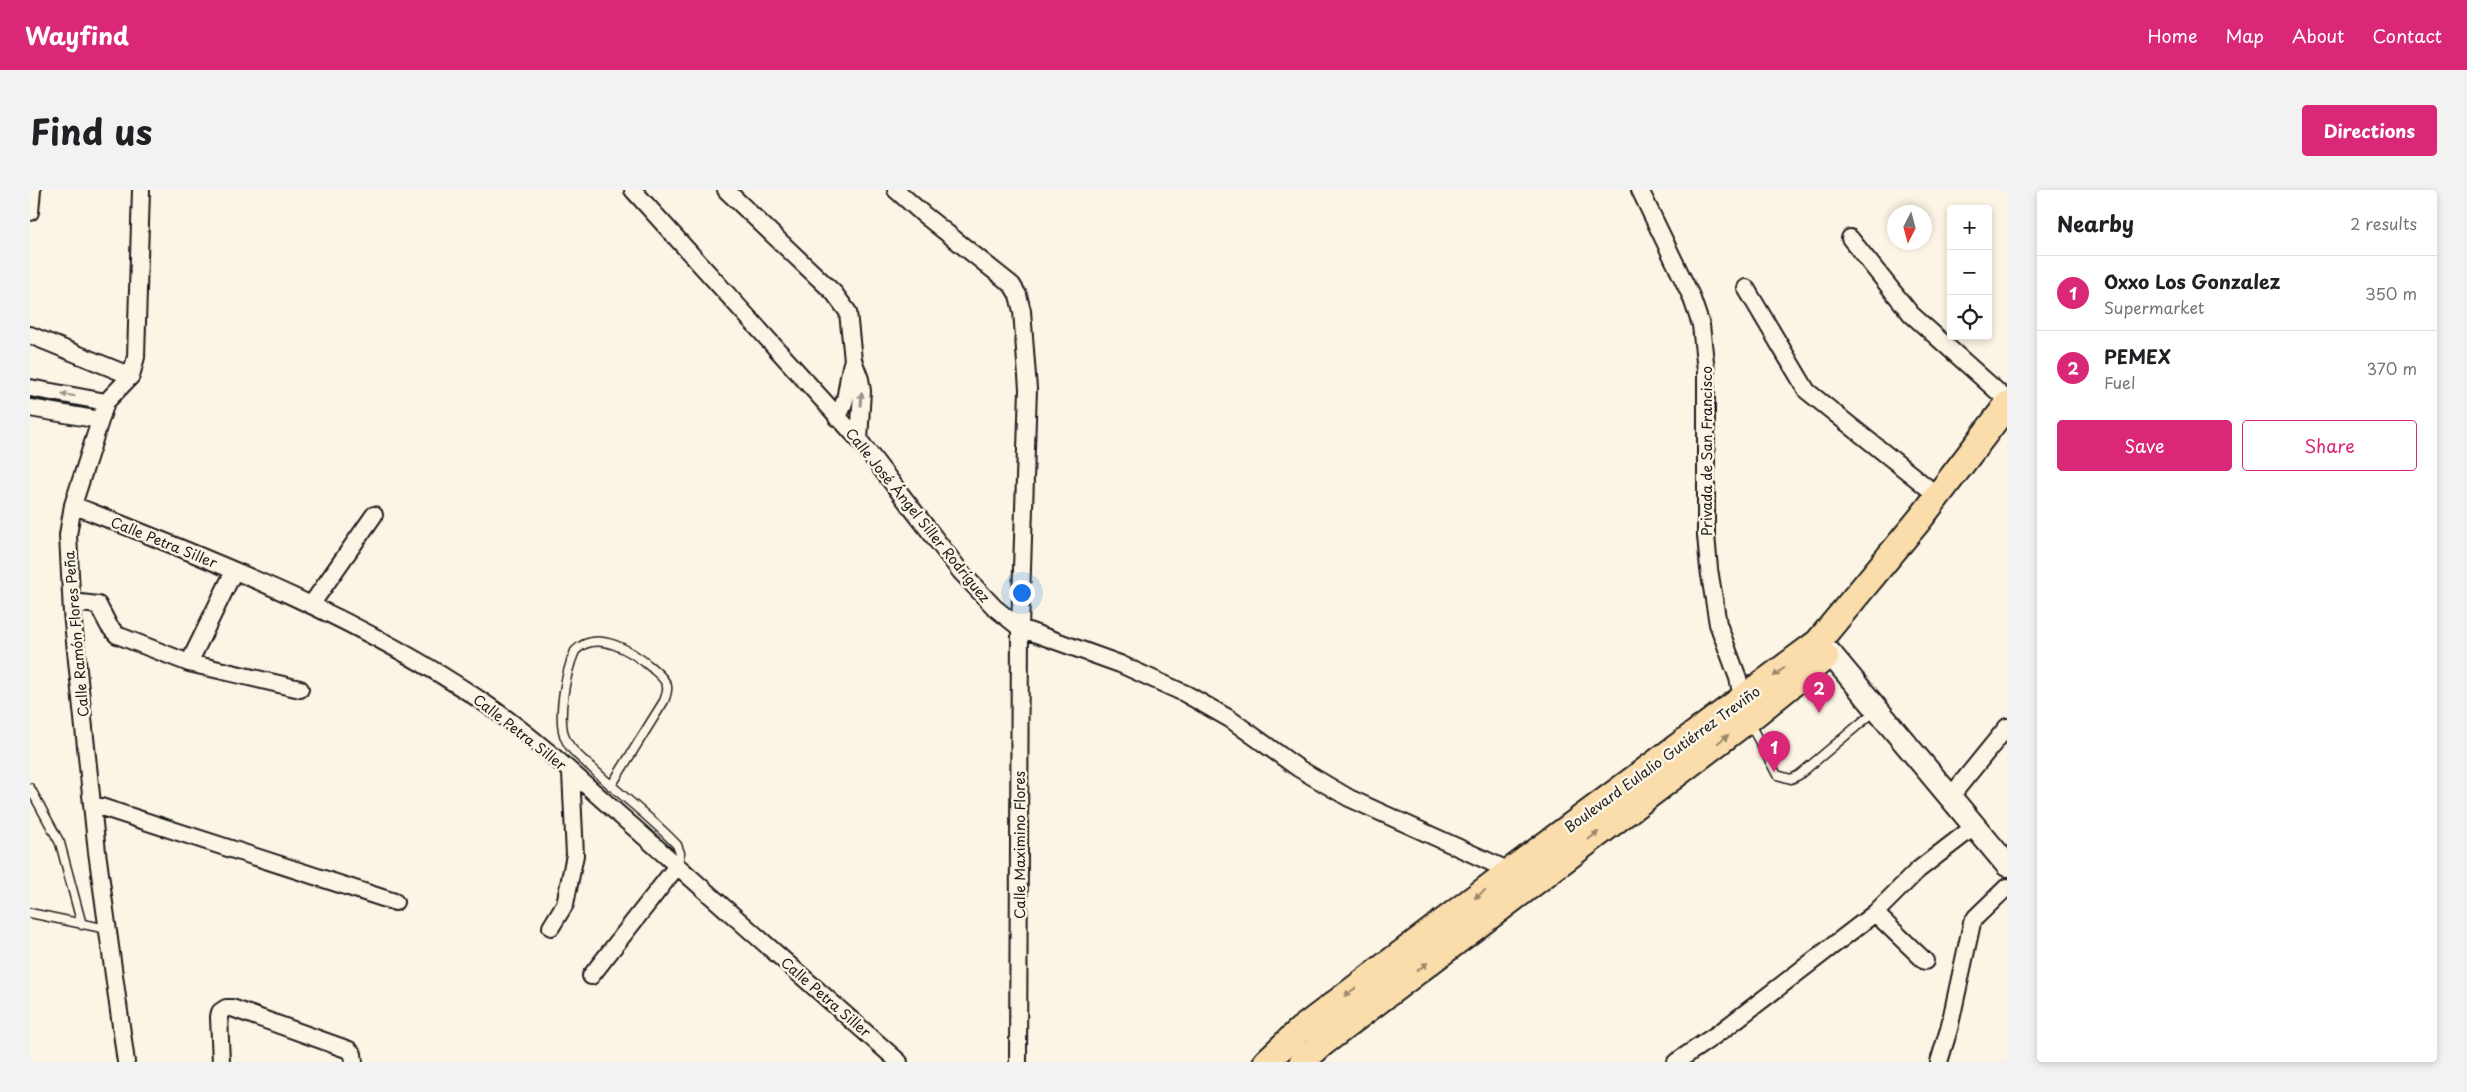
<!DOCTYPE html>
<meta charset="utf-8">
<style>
body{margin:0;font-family:"Playpen Sans",sans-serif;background:#f2f2f2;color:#202124}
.controls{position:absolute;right:15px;top:15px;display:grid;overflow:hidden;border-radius:5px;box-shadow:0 2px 8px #0003}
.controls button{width:45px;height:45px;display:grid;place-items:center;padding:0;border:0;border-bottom:1px solid #e0e0e0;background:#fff;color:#202124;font:25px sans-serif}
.compass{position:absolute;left:1857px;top:15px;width:45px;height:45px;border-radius:50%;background:#fff;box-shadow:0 2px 8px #0003;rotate:186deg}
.you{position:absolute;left:991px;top:402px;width:18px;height:18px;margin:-12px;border:4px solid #fff;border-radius:50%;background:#1a73e8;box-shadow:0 0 0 8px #1a73e833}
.badge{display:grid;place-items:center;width:32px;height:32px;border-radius:50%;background:#db2777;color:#fff;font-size:16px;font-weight:700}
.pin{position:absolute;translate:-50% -41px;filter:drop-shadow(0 1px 2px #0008)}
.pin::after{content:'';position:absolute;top:26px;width:18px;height:15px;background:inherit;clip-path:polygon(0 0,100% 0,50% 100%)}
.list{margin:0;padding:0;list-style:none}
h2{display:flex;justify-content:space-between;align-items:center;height:65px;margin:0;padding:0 20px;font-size:21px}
h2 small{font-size:16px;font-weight:400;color:#757577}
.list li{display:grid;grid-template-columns:32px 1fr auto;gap:15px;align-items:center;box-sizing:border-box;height:75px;padding:0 20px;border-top:1px solid #e0e0e0}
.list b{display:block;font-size:19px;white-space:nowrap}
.list p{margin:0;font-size:16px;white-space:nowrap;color:#757577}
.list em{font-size:16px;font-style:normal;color:#757577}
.actions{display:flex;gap:10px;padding:15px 20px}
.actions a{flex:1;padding:11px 0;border:1px solid #db2777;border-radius:5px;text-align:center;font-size:18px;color:#db2777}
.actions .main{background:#db2777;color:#fff}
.icon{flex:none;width:28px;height:28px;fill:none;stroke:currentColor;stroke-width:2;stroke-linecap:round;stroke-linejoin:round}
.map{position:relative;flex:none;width:1977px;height:872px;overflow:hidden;border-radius:5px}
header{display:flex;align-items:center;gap:30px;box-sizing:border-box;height:70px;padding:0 25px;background:#db2777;color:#fff}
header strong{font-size:24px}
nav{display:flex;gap:28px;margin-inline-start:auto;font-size:18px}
.intro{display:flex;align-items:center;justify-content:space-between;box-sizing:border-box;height:120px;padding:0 30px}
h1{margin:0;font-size:35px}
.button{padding:12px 22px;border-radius:5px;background:#db2777;color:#fff;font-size:18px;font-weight:700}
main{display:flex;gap:30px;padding:0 30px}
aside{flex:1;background:#fff;border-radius:5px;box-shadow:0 2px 8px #0003}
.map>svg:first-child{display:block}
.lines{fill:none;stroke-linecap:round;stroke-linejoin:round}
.lane-casing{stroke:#1c1c1c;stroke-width:11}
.street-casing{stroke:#1c1c1c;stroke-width:20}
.secondary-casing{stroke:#1c1c1c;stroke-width:26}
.primary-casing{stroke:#1c1c1c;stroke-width:29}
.lane{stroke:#fcf5e5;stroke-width:8}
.street{stroke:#fcf5e5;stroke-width:16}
.secondary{stroke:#fcf5e5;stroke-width:22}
.primary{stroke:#fbddab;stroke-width:25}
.oneway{fill:#97938b}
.oneway2{fill:#97866b}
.labels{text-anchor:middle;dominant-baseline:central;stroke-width:5;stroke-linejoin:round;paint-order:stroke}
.street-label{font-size:14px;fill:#1c1c1c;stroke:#fcf5e5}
</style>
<header>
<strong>Wayfind</strong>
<nav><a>Home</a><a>Map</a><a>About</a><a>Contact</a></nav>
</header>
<div class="intro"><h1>Find us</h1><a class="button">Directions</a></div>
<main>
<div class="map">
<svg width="1977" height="872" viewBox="0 0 1977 872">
<rect width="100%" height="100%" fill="#fcf5e5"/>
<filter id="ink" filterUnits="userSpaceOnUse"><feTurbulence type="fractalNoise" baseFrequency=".02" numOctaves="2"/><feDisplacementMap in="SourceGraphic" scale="10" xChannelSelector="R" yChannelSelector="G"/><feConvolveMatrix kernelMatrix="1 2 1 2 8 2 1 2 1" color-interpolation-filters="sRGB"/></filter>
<g filter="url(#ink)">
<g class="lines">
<g class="lane-casing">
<path id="lane" d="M1720 534 1747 585 1761 589 1769 585 1845 521
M581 596 634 511C636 506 638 501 637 496 635 488 627 483 622 478 603 462 567 438 545 461 536 481 526 530 536 550 541 561 553 570 562 578 588 603 623 629 647 655L650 663 647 676
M0 598 30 653 52 735
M0 723 77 739"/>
</g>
<g class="street-casing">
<path id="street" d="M603 0 829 250 931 382 965 418 990 438 1090 474 1156 504 1200 529 1268 578 1319 608 1480 681
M696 0 804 103 818 122 823 170 830 189 832 201 829 250
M866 0 893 24 982 95 988 105 992 121 998 199 990 438 988 872
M1610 0 1661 106 1671 135 1676 181V345L1679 379 1688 434 1708 488 1714 516
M0 22 2 0
M1820 48 1881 124 1977 210
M1716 98 1777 201 1908 306
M0 145 101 186
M0 198 76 212
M0 218 70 230
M807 228C819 210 816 190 823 170
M43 315C184 371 327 426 453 512 508 549 557 597 608 641 695 718 782 796 869 872
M42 412 68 415 79 436 87 445 159 473 270 499
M281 415 344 325
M159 473 204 381
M1921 606 1977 537
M62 614 365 712
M1845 723 1895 771
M521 737 535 714 545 665 541 583
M561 786 647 676
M96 872 67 662 42 423 38 345 43 315 76 212 101 186 106 167 111 0
M191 872 189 827 190 822 196 818H202L319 860 323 864 324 872
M1646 872 1693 840 1845 723 1888 680 1945 636
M1909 872 1919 839 1942 733 1946 727 1977 697"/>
</g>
<g class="secondary-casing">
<path id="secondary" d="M1788 452 1800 463 1977 675"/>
</g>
<g class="primary-casing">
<path id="primary" d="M1236 872 1270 840 1480 681 1788 452 1890 329 1977 215
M1272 872 1292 854 1718 530 1796 467"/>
</g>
<use href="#lane" class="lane"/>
<use href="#street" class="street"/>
<use href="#secondary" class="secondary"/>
<use href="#primary" class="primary"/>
</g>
<defs><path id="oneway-solid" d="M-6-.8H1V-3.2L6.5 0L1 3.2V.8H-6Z" transform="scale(1.25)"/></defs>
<g class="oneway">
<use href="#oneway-solid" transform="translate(38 205) rotate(-170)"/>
<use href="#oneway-solid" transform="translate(831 209) rotate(-86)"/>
</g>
<g class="oneway2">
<use href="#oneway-solid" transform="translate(1749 482) rotate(143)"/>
<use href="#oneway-solid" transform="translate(1693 549) rotate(-37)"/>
<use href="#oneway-solid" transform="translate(1563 646) rotate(-37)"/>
<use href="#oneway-solid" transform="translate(1450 704) rotate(143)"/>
<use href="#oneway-solid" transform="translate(1392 777) rotate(-38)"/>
<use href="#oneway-solid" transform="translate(1320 802) rotate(143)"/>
</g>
</g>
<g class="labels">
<g class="street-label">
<text transform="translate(1676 261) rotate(-90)">Privada de San Francisco</text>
<text transform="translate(888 325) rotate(51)">Calle José Ángel Siller Rodríguez</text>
<text transform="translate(134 352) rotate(22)">Calle Petra Siller</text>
<text transform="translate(46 444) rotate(-95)">Calle Ramón Flores Peña</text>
<text transform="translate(490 542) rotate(38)">Calle Petra Siller</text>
<text transform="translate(1632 569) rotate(-36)">Boulevard Eulalio Gutiérrez Treviño</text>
<text transform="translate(989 655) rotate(-90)">Calle Maximino Flores</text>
<text transform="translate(796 807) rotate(41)">Calle Petra Siller</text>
</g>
</g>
</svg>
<div class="controls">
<button>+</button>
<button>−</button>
<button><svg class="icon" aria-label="locate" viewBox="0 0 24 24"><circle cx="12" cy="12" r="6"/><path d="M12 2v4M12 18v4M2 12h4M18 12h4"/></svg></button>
</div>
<svg class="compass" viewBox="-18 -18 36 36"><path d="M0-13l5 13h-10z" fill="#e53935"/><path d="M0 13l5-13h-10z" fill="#757577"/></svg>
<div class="you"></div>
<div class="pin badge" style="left:1744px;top:582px">1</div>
<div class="pin badge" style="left:1789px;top:523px">2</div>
</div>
<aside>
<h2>Nearby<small>2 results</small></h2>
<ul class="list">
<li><span class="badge">1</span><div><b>Oxxo Los Gonzalez</b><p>Supermarket</p></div><em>350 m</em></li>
<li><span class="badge">2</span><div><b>PEMEX</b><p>Fuel</p></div><em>370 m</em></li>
</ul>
<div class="actions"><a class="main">Save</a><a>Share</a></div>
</aside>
</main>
